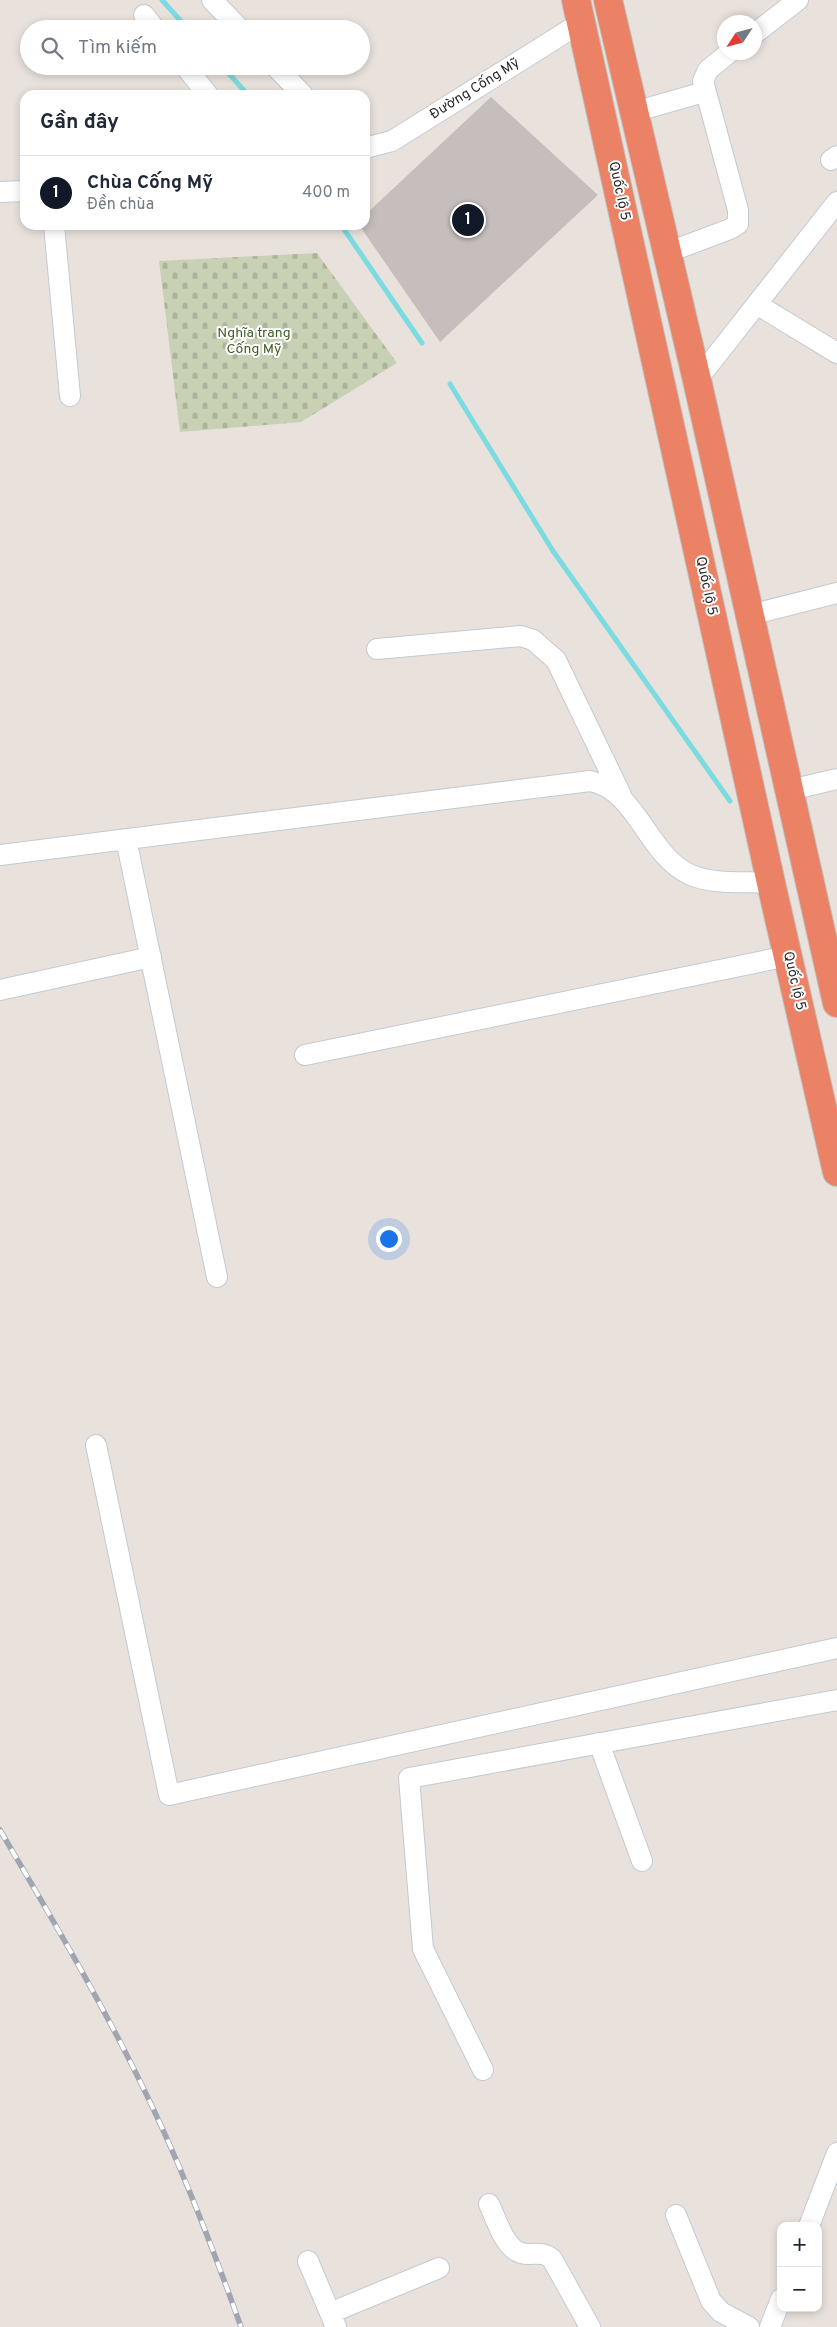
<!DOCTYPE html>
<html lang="vi">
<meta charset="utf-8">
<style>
body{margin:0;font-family:Overpass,sans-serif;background:#f2f2f3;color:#1f2937}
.controls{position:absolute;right:15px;bottom:15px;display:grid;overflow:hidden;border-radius:10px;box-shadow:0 2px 8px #0003}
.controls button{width:45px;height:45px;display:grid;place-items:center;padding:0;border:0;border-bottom:1px solid #e0e1e3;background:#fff;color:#1f2937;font:25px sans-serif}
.compass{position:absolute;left:717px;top:15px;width:45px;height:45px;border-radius:50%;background:#fff;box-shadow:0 2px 8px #0003;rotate:234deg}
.you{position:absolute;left:388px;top:1238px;width:18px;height:18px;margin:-12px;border:4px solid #fff;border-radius:50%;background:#1a73e8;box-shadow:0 0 0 8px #1a73e833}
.badge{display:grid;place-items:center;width:32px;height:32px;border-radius:50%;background:#111827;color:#fff;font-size:16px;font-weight:700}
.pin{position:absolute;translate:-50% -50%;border:2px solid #fff;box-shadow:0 1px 5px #0006}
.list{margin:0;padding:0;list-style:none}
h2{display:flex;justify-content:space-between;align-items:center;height:65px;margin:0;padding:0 20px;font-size:21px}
h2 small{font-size:16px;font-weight:400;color:#747a83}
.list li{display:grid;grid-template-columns:32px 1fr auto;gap:15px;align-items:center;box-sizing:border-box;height:75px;padding:0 20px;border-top:1px solid #e0e1e3}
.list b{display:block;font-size:19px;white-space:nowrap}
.list p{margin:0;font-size:16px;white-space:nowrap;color:#747a83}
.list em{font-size:16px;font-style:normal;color:#747a83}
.icon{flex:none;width:28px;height:28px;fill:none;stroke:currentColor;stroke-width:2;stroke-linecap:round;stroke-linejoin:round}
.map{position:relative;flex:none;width:837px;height:2327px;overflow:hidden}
.search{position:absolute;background:#fff;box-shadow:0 2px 8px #0003;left:20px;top:20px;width:350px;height:55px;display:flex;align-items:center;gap:12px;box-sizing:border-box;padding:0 18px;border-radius:28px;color:#747a83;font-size:19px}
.panel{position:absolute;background:#fff;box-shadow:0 2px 8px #0003;left:20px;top:90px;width:350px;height:140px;border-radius:15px}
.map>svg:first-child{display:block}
.cemetery{fill:url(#cemetery-stones)}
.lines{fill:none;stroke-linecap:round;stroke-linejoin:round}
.stream{stroke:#7adce0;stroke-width:5}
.building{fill:#c5bebc}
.minor-casing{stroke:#c4cad1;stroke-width:22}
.highway-casing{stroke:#bfbfbf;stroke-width:30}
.minor{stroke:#fff;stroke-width:20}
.highway{stroke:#eb8165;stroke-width:28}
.rail-casing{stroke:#a0a6b1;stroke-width:5.5}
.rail{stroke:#fff;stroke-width:4;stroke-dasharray:11;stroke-linecap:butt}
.labels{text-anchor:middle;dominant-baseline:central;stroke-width:4;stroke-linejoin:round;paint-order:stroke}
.street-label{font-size:14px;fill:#292929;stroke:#fff}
.park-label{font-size:14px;fill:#3b5d22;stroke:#fff}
</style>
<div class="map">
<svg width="837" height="2327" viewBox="0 0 837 2327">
<defs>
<pattern id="cemetery-stones" width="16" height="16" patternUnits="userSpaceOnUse" patternTransform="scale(1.25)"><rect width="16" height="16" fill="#c9d1b5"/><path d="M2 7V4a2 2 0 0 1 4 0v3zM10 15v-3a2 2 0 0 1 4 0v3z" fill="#adb39c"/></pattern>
</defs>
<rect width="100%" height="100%" fill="#e9e1dc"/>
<path class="cemetery" d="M317 253 397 363 301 422 180 432 159 261Z"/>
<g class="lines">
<path class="stream" d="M162 0 188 29
M222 66 248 95
M341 225 422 343
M450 384 553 551 730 801
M836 938H837"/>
</g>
<path class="building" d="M491 97 598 195 440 342 359 225H365V215Z"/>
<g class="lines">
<g class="minor-casing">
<path id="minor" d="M212 0 240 29
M144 15 155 29
M754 34 798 0
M185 66 208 95
M275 66 303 95
M634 112 704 92
M365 148 392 141 582 22
M831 160 837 156
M0 192 25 191
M54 225 70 396
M666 253 730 229 738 224V210L703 81 708 70 730 52
M758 305 837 353
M697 380 837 202
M750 615 837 593
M377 649 521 636 533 640 556 660 621 795
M790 790 837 779
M126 839 217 1277
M0 855 590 781C638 790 647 856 691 875 714 885 746 881 771 883
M0 990 151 957
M305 1055 788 956
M96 1445 169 1795 837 1648
M599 1743 642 1861
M483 2070 423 1949 409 1778 837 1700
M489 2204C496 2218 504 2248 521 2253 533 2256 542 2250 552 2259L590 2327
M676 2215 711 2301 721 2312 749 2327
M809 2226 837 2153
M308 2261 336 2327
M330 2313 439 2268
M770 2327 781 2299"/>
</g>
<g class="highway-casing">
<path id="highway" d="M576 0 771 883 837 1172
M608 0 697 380 837 1003"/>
</g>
<use href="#minor" class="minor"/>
<use href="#highway" class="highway"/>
<g class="rail-casing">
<path id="rail" d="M0 1830C52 1919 106 2009 150 2102 185 2175 214 2251 241 2327"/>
</g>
<use href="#rail" class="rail"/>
</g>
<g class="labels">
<g class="street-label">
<text transform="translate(475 89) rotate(-32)">Đường Cống Mỹ</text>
<text transform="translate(619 191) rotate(78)">Quốc lộ 5</text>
<text transform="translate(706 586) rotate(78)">Quốc lộ 5</text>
<text transform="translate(794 981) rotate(77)">Quốc lộ 5</text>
</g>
<g class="park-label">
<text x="254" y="333">Nghĩa trang<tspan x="254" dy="16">Cống Mỹ</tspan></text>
</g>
</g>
</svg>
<div class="controls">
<button>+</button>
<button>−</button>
</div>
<svg class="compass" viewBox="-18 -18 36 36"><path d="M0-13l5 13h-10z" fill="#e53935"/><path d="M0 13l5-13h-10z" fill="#747a83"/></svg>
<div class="you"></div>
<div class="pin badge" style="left:468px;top:220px">1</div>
<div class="search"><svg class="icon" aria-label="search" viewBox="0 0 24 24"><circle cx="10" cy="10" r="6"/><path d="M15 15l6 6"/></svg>Tìm kiếm</div>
<section class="panel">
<h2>Gần đây<small></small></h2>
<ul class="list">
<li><span class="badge">1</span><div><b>Chùa Cống Mỹ</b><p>Đền chùa</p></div><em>400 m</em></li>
</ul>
</section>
</div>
